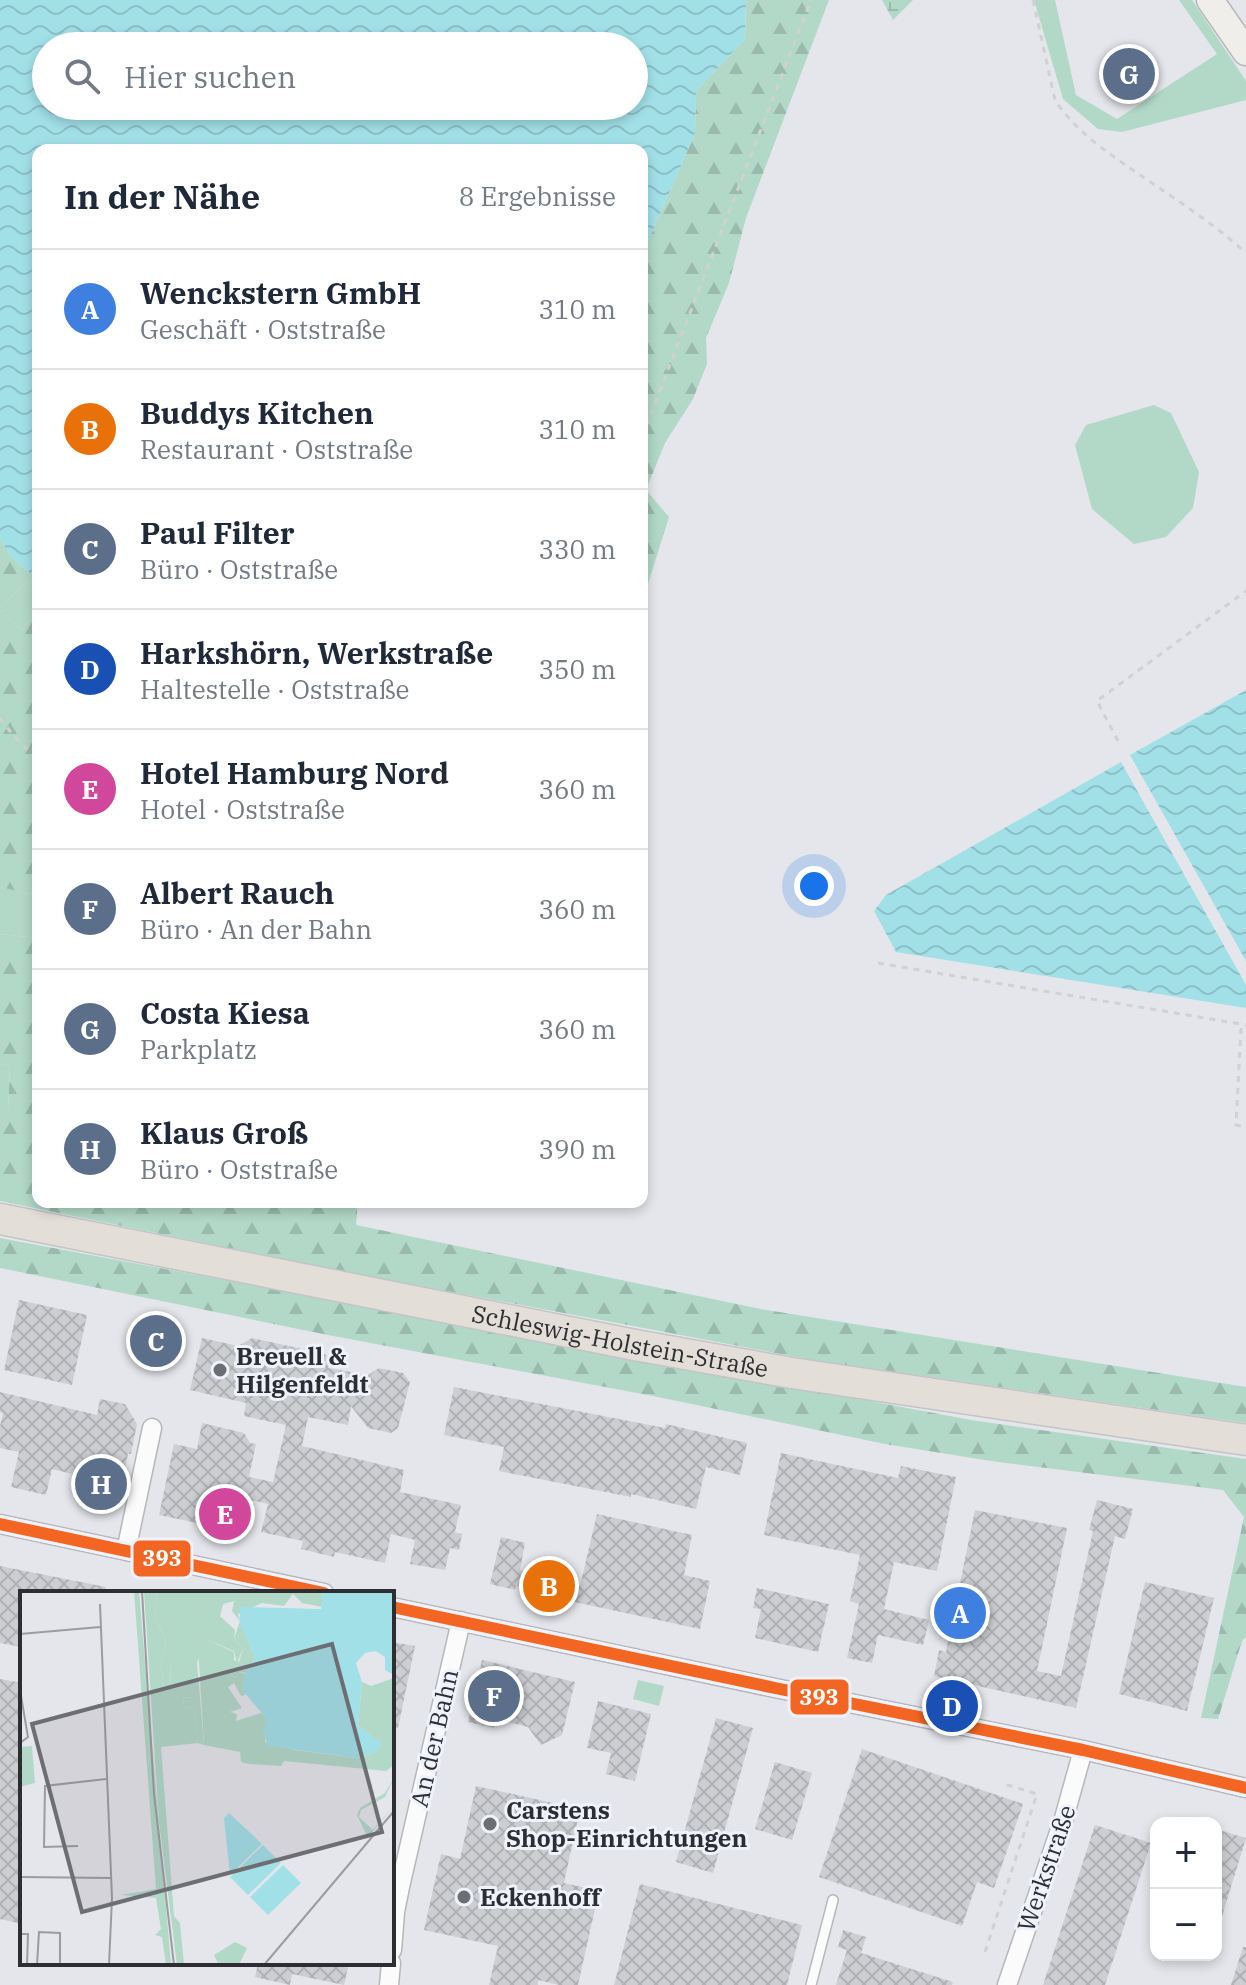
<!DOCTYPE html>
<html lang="de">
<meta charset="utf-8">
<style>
body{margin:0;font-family:"IBM Plex Serif",serif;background:#f6f6f7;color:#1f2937}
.controls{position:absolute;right:24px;bottom:24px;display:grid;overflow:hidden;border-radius:16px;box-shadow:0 4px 12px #0003}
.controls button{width:72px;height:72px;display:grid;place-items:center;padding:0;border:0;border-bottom:2px solid #e0e1e3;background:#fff;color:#1f2937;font:40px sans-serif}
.you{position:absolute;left:814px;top:886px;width:28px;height:28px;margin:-20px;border:6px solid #fff;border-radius:50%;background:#1a73e8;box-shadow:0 0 0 12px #1a73e833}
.badge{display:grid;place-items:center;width:52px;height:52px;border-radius:50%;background:#6d6e73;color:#fff;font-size:26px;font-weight:700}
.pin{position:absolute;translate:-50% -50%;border:4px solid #fff;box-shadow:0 2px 8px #0006}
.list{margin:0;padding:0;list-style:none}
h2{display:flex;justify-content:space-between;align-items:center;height:104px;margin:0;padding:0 32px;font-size:34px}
h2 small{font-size:26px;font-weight:400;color:#747a83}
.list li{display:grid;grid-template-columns:52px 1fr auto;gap:24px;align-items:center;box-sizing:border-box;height:120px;padding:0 32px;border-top:2px solid #e0e1e3}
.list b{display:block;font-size:30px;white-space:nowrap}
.list p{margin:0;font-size:26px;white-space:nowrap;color:#747a83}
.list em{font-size:26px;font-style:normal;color:#747a83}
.icon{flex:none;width:44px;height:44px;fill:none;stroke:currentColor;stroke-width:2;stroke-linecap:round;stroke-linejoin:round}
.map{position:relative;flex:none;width:1246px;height:1985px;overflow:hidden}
.search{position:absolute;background:#fff;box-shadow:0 4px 12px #0003;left:32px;top:32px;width:616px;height:88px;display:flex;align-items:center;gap:20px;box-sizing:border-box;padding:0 28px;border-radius:44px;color:#747a83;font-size:30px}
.panel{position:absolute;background:#fff;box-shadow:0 4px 12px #0003;left:32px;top:144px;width:616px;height:1064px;border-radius:16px}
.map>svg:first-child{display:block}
.green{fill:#b2d8c8}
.forest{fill:url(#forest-firs)}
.wetland{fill:url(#wetland-marsh)}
.water{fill:url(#water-waves);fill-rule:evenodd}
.building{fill:url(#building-cross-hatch)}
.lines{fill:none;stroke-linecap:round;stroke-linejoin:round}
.lane-casing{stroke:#b6b7bb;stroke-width:12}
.street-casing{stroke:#b6b7bb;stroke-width:21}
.secondary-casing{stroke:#b6b7bb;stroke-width:29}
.primary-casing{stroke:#c3c4c7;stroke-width:33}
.path{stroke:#d1d1d2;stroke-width:3;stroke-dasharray:6 6;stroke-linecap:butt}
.lane{stroke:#fbfbfc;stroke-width:9}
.street{stroke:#fbfbfc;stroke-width:18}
.secondary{stroke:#efeeea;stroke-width:26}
.primary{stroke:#e3dfd8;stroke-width:30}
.bus-1-casing{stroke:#eff2fb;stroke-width:18}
.bus-1{stroke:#f26522;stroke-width:12}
.poi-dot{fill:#6d6e73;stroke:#eff2fb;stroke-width:3}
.labels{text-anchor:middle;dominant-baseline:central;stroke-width:6;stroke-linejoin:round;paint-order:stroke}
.street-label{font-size:24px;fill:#2d2e32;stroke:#eff2fb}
.poi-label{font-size:24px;font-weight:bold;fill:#2d2e32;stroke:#eff2fb;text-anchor:start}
.inset-road{fill:none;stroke:#9b9ca1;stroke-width:2}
.view{fill:#6d6e73;fill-opacity:0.15;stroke:#6d6e73;stroke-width:4}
.inset-edge{fill:none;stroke:#2d2e32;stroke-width:4}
.line-badge{stroke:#eff2fb;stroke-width:3}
.badge-label{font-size:22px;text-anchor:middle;font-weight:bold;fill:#fff}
</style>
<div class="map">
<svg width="1246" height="1985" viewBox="0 0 1246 1985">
<defs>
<pattern id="forest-firs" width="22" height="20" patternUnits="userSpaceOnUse" patternTransform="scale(2)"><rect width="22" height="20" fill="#b2d8c8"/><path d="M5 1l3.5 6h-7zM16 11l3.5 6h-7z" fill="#99baac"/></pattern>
<pattern id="wetland-marsh" width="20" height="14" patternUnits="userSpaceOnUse" patternTransform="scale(2)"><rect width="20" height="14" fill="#b2d8c8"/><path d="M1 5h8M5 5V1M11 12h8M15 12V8" fill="none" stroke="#99baac"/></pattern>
<pattern id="water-waves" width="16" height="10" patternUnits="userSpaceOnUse" patternTransform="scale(2)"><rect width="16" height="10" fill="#a2e0e8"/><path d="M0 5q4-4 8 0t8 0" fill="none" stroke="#8cc0c7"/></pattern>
<pattern id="building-cross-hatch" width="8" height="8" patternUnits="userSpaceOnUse" patternTransform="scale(2)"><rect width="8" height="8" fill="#cdced1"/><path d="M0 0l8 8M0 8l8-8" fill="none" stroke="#b0b1b4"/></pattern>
</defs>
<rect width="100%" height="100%" fill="#e5e6eb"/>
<path class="green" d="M1034 0H1055L1076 95 1117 119 1217 54 1179 0H1192L1246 81V100L1122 132 1098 129 1063 99Z
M1154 405 1171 413 1199 472 1193 508 1166 537 1134 544 1092 509 1075 445 1086 425Z
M37 579 38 604 22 631 0 610V607L22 586Z
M0 887 38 896V938L0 934Z
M0 1064 10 1066 8 1112 0 1109Z
M638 1680 664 1686 659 1706 633 1699Z"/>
<path class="forest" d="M746 0H829L746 218 729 283 706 338 707 364 693 399 665 443 646 490 669 517 642 603V255L695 133 696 91 745 39Z
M0 538 10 556 37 579 22 586 0 607Z
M38 604V896L0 887V610L22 631Z
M0 934 38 938V1202H358L356 1225 761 1309 1246 1387V1423L813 1360 356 1274 0 1201V1109L8 1111 10 1066 0 1064Z
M0 1238 971 1420 1246 1459V1637L1242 1641 1218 1719 1201 1718 1244 1517 1223 1490 991 1461 885 1444 653 1396 328 1335 0 1268Z"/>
<path class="wetland" d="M882 0H913L893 20Z"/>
<path class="water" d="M0 0H746L745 39 696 91 695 133 642 255V150H38V580L10 556 0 538ZM46 46H634V106H46Z
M1246 690V961L1130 755Z
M1121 762 1246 985V1008L896 952 874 911 886 895Z"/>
<path class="building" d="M19 1300 87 1315 72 1385 4 1370Z
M148 1325 173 1331 166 1360 142 1354Z
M202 1338 238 1346 252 1338 325 1354 329 1359 328 1368 368 1375 379 1368 403 1373 410 1382 398 1428 391 1433 368 1428 351 1406 348 1425 308 1417 302 1446 404 1470 400 1492 461 1505 455 1532 462 1534 459 1550 450 1548 445 1570 410 1564 415 1540 391 1534 385 1563 335 1552 334 1557 301 1549 303 1541 261 1532 268 1504 242 1498 235 1531 159 1515 174 1444 197 1449 202 1423 244 1433 250 1443 256 1444 249 1477 273 1482 286 1425 244 1416 246 1403 190 1390Z
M454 1387 665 1428 666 1424 747 1443 740 1475 706 1467 696 1509 631 1494V1497L499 1471 504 1447 444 1435Z
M0 1392 97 1415 100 1399 125 1404 137 1424 131 1454H128L117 1506 80 1498 84 1477 52 1469 46 1495 11 1487 19 1452 0 1448V1426L3 1413 0 1412Z
M781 1453 898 1478 901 1466 956 1477 937 1571 894 1562 884 1609 929 1620 923 1645 878 1635 872 1663 847 1658 859 1604 850 1601 860 1555 764 1535Z
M1097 1500 1133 1509 1125 1539 1115 1536 1076 1708 934 1676 939 1650 946 1652 975 1510 1067 1528 1037 1671 1061 1676 1093 1531 1089 1530Z
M597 1514 692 1535 684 1575 710 1581 700 1629 570 1601 516 1586 515 1590 490 1584 501 1537 525 1543 520 1570 580 1586Z
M0 1566 106 1587 105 1593H22V1647L0 1643Z
M1145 1582 1214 1598 1187 1711 1119 1694Z
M757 1588 829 1604 818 1652 755 1638 761 1609 753 1608Z
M392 1642 415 1646 398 1728H392Z
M482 1660 575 1682 562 1735 541 1745 528 1727 496 1719 494 1728 468 1722Z
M0 1679 22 1683V1924L0 1919Z
M598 1701 651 1714 635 1781 606 1774 611 1753 587 1748Z
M716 1718 753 1728 713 1873 676 1862Z
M862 1749 1023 1804 994 1888 977 1882 962 1926 819 1877Z
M775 1762 812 1773 792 1840 755 1829Z
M476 1786 580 1809 564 1883 599 1891 578 1985H559L538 1980V1985H489L498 1946 424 1930 441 1854 460 1859Z
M1095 1825 1151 1843 1105 1985H1043Z
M1216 1829 1246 1838 1219 1926 1216 1925Z
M640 1884 802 1925 787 1985H614Z
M843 1930 866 1937 861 1953 953 1982 952 1985H836L847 1950 838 1947Z
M1243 1947H1246V1985H1231Z
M258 1963H349L344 1985 292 1974 290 1985 255 1977Z"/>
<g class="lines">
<g class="lane-casing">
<path id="lane" d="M811 1985 833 1900"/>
</g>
<g class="street-casing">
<path id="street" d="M0 1524 324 1593
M126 1551 152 1428
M392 1607 775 1688 1083 1750 1246 1788
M392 1950 395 1912 400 1887 461 1621
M389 1985 391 1963
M1007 1985 1064 1818 1083 1750"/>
</g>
<g class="secondary-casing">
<path id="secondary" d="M1210 0 1246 52"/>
</g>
<g class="primary-casing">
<g id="primary">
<path id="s1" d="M0 1219 635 1345 792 1373 1246 1440"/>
</g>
</g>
<path class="path" d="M1033 0 1055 100C1075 131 1107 152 1137 173 1174 198 1213 223 1246 253
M642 437 811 0
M0 718 13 735 38 760
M1118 741 1097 701 1246 591
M878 963 1246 1025
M1241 1028 1236 1125 1246 1127
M985 1952 1037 1794 1004 1784"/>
<use href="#lane" class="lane"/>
<use href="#street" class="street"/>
<use href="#secondary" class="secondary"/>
<use href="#primary" class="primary"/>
<g class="bus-1-casing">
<path id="bus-1" d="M0 1524 324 1593
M392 1607 775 1688 1083 1750 1246 1788"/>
</g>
<use href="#bus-1" class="bus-1"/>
</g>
<g class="poi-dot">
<circle cx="220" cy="1370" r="8"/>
<circle cx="490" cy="1824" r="8"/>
<circle cx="464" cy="1897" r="8"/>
</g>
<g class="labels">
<g class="street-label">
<text stroke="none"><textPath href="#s1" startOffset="632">Schleswig-Holstein-Straße</textPath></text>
<text transform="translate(434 1738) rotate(-77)">An der Bahn</text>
<text transform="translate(1046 1868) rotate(-71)">Werkstraße</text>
</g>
<g class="poi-label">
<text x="236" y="1356">Breuell &amp;<tspan x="236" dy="28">Hilgenfeldt</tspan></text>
<text x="506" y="1810">Carstens<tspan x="506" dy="28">Shop-Einrichtungen</tspan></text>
<text x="480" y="1897">Eckenhoff</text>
</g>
</g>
<g transform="translate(20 1591)">
<rect width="374" height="374" fill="#e5e6eb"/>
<path d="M137 0H170L182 19 204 10 200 25 215 39 214 48 223 57 217 72 214 60 187 49 181 61 177 72 184 154 178 152 174 118 163 115 164 107 173 106 169 83 150 72 151 97 144 99 141 72 146 50 135 26ZM374 187 365 206 341 219 339 226 353 239 374 214 348 247 337 224 340 217 365 202ZM215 351 227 357 219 374H199L194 364Z" fill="#b2d8c8"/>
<path d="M114 0H119L151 374H146L142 346 135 344 141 338 136 307 101 304 136 298ZM124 0H137L135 26 146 50 141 72 144 99 151 97 150 72 160 66 162 75 171 73 173 106 164 107 163 115 174 118 178 152 141 156 154 325 160 332 164 374H157L139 231ZM303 0 302 16 282 12 273 3 264 15 242 12 218 23 219 29 212 20 214 10 182 19 170 15 169 1ZM220 30 235 67 226 82 218 81 225 83V104L221 105 214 92 208 96 222 117 210 121 217 123 216 130 241 122 247 127 245 151 275 159 336 167 355 162 361 153 338 134 342 91 351 95 374 87V174L366 180 264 170 261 175 229 173 221 171 220 161 184 154 178 54 187 49 214 61V69L219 71 223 57 214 48ZM12 155 15 192 0 196V156Z" fill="#b2d8c8"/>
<path d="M303 0H374V84L365 79V66L356 60 345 62 336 72 342 91 338 134 362 153 355 162 336 167 249 155 243 143 246 127 223 100 224 85 235 67 219 29 221 16 301 18ZM209 222 242 253 210 284 204 227ZM243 254 261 272 228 304 210 286ZM263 274 281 292 248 324 230 306Z" fill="#a2e0e8"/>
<path class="inset-road" d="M122 0 134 203 154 374M80 13 92 307 89 374M0 43 80 36M0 99 8 146 0 152M58 255 24 256 25 195 86 188M0 286 91 287M0 343H8L7 374M17 374 19 341 40 342V374M244 374 374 220"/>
<path class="view" d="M312 53 362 241 62 321 12 133Z"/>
<rect width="374" height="374" class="inset-edge"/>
</g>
<g class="line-badge">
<rect x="132" y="1539" width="60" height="39" rx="8" fill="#f26522"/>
<rect x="789" y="1678" width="61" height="38" rx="8" fill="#f26522"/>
</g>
<g class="badge-label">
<text x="162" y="1566">393</text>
<text x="819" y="1705">393</text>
</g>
</svg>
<div class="controls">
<button>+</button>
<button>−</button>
</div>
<div class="you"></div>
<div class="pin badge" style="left:960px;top:1613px;background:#3f7fe0">A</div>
<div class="pin badge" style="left:549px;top:1586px;background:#e8710a">B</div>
<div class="pin badge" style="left:156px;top:1341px;background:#5c6f8a">C</div>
<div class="pin badge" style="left:952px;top:1706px;background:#1a4fb4">D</div>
<div class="pin badge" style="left:225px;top:1514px;background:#d1479c">E</div>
<div class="pin badge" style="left:494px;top:1696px;background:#5c6f8a">F</div>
<div class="pin badge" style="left:1129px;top:74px;background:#5c6f8a">G</div>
<div class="pin badge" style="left:101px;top:1484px;background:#5c6f8a">H</div>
<div class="search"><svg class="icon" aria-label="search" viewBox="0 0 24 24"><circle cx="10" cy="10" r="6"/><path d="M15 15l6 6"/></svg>Hier suchen</div>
<section class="panel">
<h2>In der Nähe<small>8 Ergebnisse</small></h2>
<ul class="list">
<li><span class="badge" style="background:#3f7fe0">A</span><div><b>Wenckstern GmbH</b><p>Geschäft · Oststraße</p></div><em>310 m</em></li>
<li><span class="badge" style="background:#e8710a">B</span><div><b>Buddys Kitchen</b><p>Restaurant · Oststraße</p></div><em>310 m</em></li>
<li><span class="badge" style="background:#5c6f8a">C</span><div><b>Paul Filter</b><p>Büro · Oststraße</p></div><em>330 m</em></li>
<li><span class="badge" style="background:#1a4fb4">D</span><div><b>Harkshörn, Werkstraße</b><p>Haltestelle · Oststraße</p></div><em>350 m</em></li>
<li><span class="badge" style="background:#d1479c">E</span><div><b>Hotel Hamburg Nord</b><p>Hotel · Oststraße</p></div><em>360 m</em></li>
<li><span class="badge" style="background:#5c6f8a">F</span><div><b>Albert Rauch</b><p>Büro · An der Bahn</p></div><em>360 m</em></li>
<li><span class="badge" style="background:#5c6f8a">G</span><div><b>Costa Kiesa</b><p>Parkplatz</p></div><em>360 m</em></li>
<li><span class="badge" style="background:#5c6f8a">H</span><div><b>Klaus Groß</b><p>Büro · Oststraße</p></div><em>390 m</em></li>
</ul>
</section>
</div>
